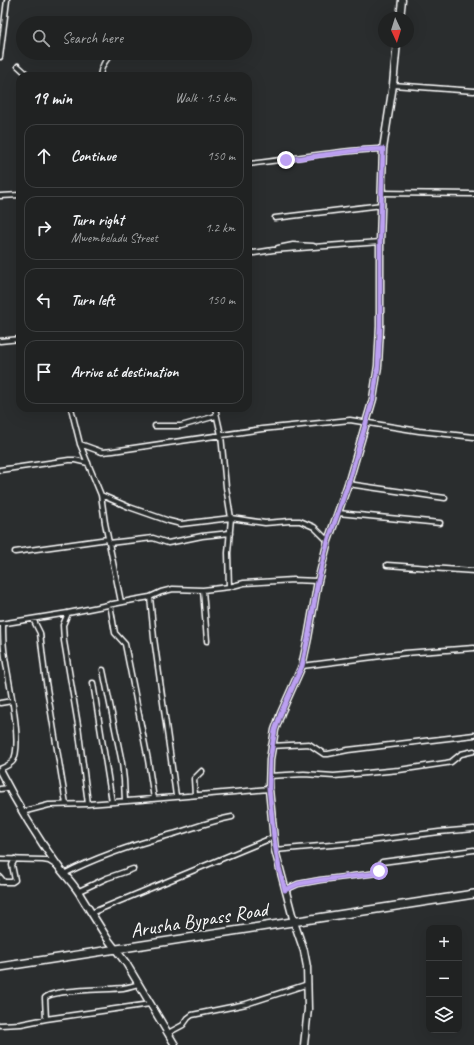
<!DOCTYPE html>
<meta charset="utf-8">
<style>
body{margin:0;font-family:Caveat,sans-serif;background:#2d2f2f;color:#f1f3f6}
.controls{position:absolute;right:12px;bottom:12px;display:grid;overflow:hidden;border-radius:8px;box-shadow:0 4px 16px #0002}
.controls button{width:36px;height:36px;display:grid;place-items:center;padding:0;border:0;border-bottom:1px solid #3d3f40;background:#202222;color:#f1f3f6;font:20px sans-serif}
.compass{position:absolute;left:378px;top:12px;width:36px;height:36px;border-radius:50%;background:#202222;box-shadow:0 4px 16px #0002;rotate:176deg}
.stop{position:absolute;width:12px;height:12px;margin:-9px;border:3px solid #bca0f2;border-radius:50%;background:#fff}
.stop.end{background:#bca0f2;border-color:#fff;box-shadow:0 1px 4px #0008}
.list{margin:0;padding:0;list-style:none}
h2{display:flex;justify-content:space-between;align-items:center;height:52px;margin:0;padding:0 16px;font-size:17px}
h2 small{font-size:13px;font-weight:400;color:#a2a4a5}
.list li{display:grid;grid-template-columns:26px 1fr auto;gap:12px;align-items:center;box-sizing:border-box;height:64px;margin:0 8px 8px;padding:0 8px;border:1px solid #3d3f40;border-radius:12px}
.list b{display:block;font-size:15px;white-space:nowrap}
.list p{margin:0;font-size:13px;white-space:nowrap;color:#a2a4a5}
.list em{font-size:13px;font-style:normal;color:#a2a4a5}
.icon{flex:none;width:22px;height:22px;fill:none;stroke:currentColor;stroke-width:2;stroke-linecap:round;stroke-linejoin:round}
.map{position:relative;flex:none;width:474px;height:1045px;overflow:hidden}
.search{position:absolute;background:#202222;box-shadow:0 4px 16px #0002;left:16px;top:16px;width:236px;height:44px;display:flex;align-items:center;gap:10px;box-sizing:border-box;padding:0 14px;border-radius:22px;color:#a2a4a5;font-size:15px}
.panel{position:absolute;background:#202222;box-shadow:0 4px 16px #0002;left:16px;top:72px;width:236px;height:340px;border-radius:12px}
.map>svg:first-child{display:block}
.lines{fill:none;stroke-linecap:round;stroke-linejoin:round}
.street-casing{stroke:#fff;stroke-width:7}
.secondary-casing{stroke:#fff;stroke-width:9}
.primary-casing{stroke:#fff;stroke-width:10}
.street{stroke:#2a2d2e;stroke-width:4}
.secondary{stroke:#2a2d2e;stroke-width:6}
.primary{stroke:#2a2d2e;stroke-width:7}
.route{stroke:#bca0f2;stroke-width:5}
.labels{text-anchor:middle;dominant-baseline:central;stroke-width:3.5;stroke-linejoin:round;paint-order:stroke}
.street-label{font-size:20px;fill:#fff;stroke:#2a2d2e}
</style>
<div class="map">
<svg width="474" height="1045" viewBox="0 0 474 1045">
<rect width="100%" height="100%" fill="#2a2d2e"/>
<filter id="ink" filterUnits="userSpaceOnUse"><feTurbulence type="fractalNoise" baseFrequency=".025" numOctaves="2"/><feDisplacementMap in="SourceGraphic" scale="8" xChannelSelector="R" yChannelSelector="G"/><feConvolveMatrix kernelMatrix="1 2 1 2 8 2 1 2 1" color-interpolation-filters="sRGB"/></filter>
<g filter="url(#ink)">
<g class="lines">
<g class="street-casing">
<path id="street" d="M0 57 7 0
M18 66 29 76
M100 76C101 66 105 61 112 53
M393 85 474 91
M248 164C293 159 338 150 383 149
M381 193 474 194
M0 196 20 195
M275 218 382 205
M278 248 293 245 313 246
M248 252 254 253 273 250 380 242
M0 341 20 339
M71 408 80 444 101 495 105 523 121 602
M215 408 221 435 226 487 231 518 228 553 229 587
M155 426H181L216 416
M80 444 102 452 113 451 262 429 350 420 419 431 474 437
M0 470 69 460H75L88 463
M348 484 445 498
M101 495 129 507 169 521 181 524 231 518 265 523 290 521H300L314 527 328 541
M338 513 440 523
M109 543 153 538 168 543 202 536 230 533
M15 552 108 539
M387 565 474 571
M203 590 207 641
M150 597 154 638 176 796
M110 604 115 633 125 644 148 760 154 799
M68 613 63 625 64 641 78 725 88 804
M33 619 40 633 45 676 66 804
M0 624 68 613 133 600 150 597 161 592 173 589 203 590 229 587 244 583 293 580 318 581
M302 666 405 653 474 648
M103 670 122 763 124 780 125 801
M93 683 112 802
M0 703 12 701
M271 746 309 744 324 754H328L348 750 474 735
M0 769C5 767 10 765 13 761 24 743 6 672 4 649 3 641 3 632 3 624
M269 776 304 774 334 776 399 770 446 763 451 762 461 754 474 751
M0 789 9 788
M195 795 194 779 202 771
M22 812 49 805 88 804 140 800 269 789
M275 850 354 843 439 832 474 829
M0 859 43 860 49 861 57 866
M64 874C98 856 136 844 173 834 193 828 211 821 232 817
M0 877 4 882
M0 882H12L15 880 12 865 15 859
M285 890 298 884 320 880 377 873 382 862 474 850
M79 891 107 878 133 869
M91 913 274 837
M46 1019 45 998C52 989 109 990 123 988 128 987 133 986 138 984
M0 1025 21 1024 46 1019 150 1004
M168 1033 183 1025 188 1018 192 1015 246 1004 308 984"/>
</g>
<g class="secondary-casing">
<path id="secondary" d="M400 18 402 0
M0 771C17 804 36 836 58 866 66 877 76 886 82 898L107 938 126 963 175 1045
M304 1045 308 1009 307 967 304 951 294 922 275 850 269 789 270 759 275 730 281 713 302 666 308 638 318 581 328 541 348 484 373 399 378 366 380 326V242L383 149 393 85 397 42"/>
</g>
<g class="primary-casing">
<path id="primary" d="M0 967 474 894"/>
</g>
<use href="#street" class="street"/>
<use href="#secondary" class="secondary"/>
<use href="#primary" class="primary"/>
</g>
</g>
<g class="lines" filter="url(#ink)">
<path class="route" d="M286 160 359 150 383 149 380 242V326L378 366 373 399 348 484 328 541 318 581 308 638 302 666 281 713 275 730 270 759 269 788 274 838 279 868 285 890 298 884 320 880 372 874 377 873 379 871"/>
</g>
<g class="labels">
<g class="street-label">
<text transform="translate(199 920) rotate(-9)">Arusha Bypass Road</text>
</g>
</g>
</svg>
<div class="controls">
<button>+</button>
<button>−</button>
<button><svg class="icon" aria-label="layers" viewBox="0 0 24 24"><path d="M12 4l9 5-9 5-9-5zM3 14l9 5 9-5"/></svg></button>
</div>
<svg class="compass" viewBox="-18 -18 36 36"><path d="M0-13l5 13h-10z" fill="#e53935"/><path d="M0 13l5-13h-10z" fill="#a2a4a5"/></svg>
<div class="stop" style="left:379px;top:871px"></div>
<div class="stop end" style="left:286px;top:160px"></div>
<div class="search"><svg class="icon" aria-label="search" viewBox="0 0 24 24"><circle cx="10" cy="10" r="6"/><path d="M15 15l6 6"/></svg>Search here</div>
<section class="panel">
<h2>19 min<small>Walk · 1.5 km</small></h2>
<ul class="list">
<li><svg class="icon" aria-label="ahead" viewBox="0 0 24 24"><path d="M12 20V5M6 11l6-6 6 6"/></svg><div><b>Continue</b></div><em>150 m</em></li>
<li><svg class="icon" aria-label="right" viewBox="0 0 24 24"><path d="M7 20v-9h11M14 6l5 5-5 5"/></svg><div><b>Turn right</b><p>Mwembeladu Street</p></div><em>1.2 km</em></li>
<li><svg class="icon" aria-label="left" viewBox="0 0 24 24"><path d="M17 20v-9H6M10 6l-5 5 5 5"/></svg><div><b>Turn left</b></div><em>150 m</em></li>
<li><svg class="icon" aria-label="arrive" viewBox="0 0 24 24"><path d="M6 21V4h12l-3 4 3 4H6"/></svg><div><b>Arrive at destination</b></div></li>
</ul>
</section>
</div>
